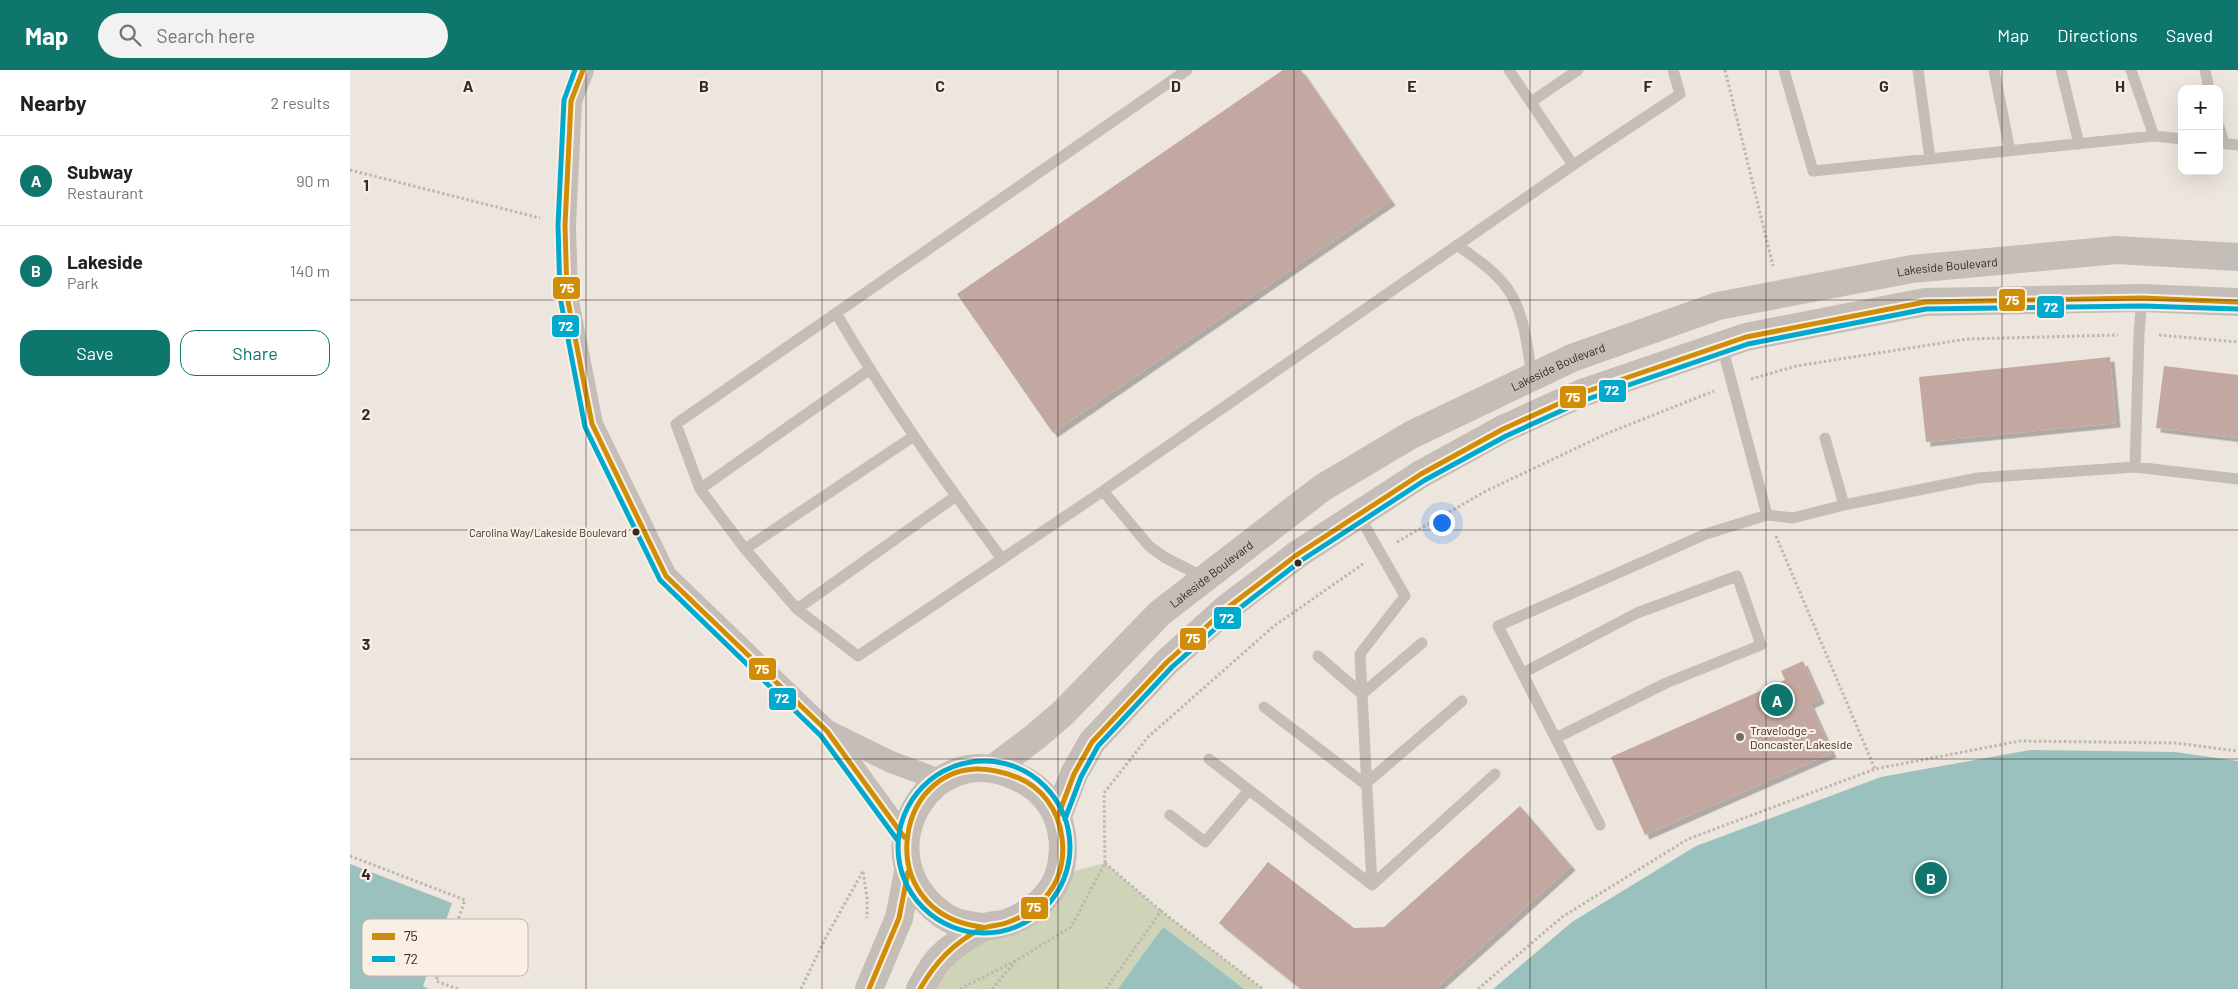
<!DOCTYPE html>
<meta charset="utf-8">
<style>
body{margin:0;font-family:Barlow,sans-serif;background:#f2f2f2;color:#202124}
.controls{position:absolute;right:15px;top:15px;display:grid;overflow:hidden;border-radius:10px;box-shadow:0 5px 20px #0002}
.controls button{width:45px;height:45px;display:grid;place-items:center;padding:0;border:0;border-bottom:1px solid #e0e0e0;background:#fff;color:#202124;font:25px sans-serif}
.you{position:absolute;left:1091px;top:452px;width:18px;height:18px;margin:-12px;border:4px solid #fff;border-radius:50%;background:#1a73e8;box-shadow:0 0 0 8px #1a73e833}
.badge{display:grid;place-items:center;width:32px;height:32px;border-radius:50%;background:#0f766e;color:#fff;font-size:16px;font-weight:700}
.pin{position:absolute;translate:-50% -50%;border:2px solid #fff;box-shadow:0 1px 5px #0006}
.list{margin:0;padding:0;list-style:none}
h2{display:flex;justify-content:space-between;align-items:center;height:65px;margin:0;padding:0 20px;font-size:21px}
h2 small{font-size:16px;font-weight:400;color:#757577}
.list li{display:grid;grid-template-columns:32px 1fr auto;gap:15px;align-items:center;box-sizing:border-box;height:90px;padding:0 20px;border-top:1px solid #e0e0e0}
.list b{display:block;font-size:19px;white-space:nowrap}
.list p{margin:0;font-size:16px;white-space:nowrap;color:#757577}
.list em{font-size:16px;font-style:normal;color:#757577}
.actions{display:flex;gap:10px;padding:15px 20px}
.actions a{flex:1;padding:11px 0;border:1px solid #0f766e;border-radius:15px;text-align:center;font-size:18px;color:#0f766e}
.actions .main{background:#0f766e;color:#fff}
.icon{flex:none;width:28px;height:28px;fill:none;stroke:currentColor;stroke-width:2;stroke-linecap:round;stroke-linejoin:round}
.map{position:relative;flex:none;width:1888px;height:919px;overflow:hidden}
header{display:flex;align-items:center;gap:30px;box-sizing:border-box;height:70px;padding:0 25px;background:#0f766e;color:#fff}
header strong{font-size:24px}
nav{display:flex;gap:28px;margin-inline-start:auto;font-size:18px}
.search{width:350px;height:45px;background:#f2f2f2;display:flex;align-items:center;gap:12px;box-sizing:border-box;padding:0 18px;border-radius:28px;color:#757577;font-size:19px}
main{display:flex}
aside{flex:1;background:#fff}
.map>svg:first-child{display:block}
.green{fill:#cfd3b8}
.water{fill:#9ac1be}
.building{fill:#c2a8a0;filter:url(#shadow)}
.lines{fill:none;stroke-linecap:round;stroke-linejoin:round}
.path{stroke:#beb6b0;stroke-width:3;stroke-dasharray:2.5 2.5;stroke-linecap:butt}
.service{stroke:#c5bdb8;stroke-width:11}
.minor{stroke:#c5bdb8;stroke-width:22}
.tertiary{stroke:#c5bdb8;stroke-width:28}
.bus-1-casing{stroke:#faefe5;stroke-width:9}
.bus-2-casing{stroke:#faefe5;stroke-width:9}
.bus-1{stroke:#d08d08;stroke-width:5}
.bus-2{stroke:#00a9ce;stroke-width:5}
.grid{fill:none;stroke:#362a26;stroke-width:1;stroke-opacity:0.55}
.bus-dot{fill:#362a26;stroke:#faefe5;stroke-width:2}
.poi-dot{fill:#766c67;stroke:#faefe5;stroke-width:2}
.labels{text-anchor:middle;dominant-baseline:central;stroke-width:4.5;stroke-linejoin:round;paint-order:stroke}
.bus-label{font-size:11px;fill:#362a26;stroke:#faefe5;text-anchor:end}
.street-label{font-size:12px;fill:#362a26;stroke:#faefe5}
.poi-label{font-size:12px;fill:#362a26;stroke:#faefe5;text-anchor:start}
.key{fill:#faefe5;stroke:#bfb4ac;stroke-width:1}
.key-label{font-size:14px;fill:#362a26}
.grid-label{font-size:16px;text-anchor:middle;font-weight:bold;fill:#362a26;stroke:#faefe5;stroke-width:4.5;stroke-linejoin:round;paint-order:stroke}
.line-badge{stroke:#faefe5;stroke-width:2}
.badge-label{font-size:14px;text-anchor:middle;font-weight:bold;fill:#fff}
</style>
<header>
<strong>Map</strong>
<div class="search"><svg class="icon" aria-label="search" viewBox="0 0 24 24"><circle cx="10" cy="10" r="6"/><path d="M15 15l6 6"/></svg>Search here</div>
<nav><a>Map</a><a>Directions</a><a>Saved</a></nav>
</header>
<main>
<aside>
<h2>Nearby<small>2 results</small></h2>
<ul class="list">
<li><span class="badge">A</span><div><b>Subway</b><p>Restaurant</p></div><em>90 m</em></li>
<li><span class="badge">B</span><div><b>Lakeside</b><p>Park</p></div><em>140 m</em></li>
</ul>
<div class="actions"><a class="main">Save</a><a>Share</a></div>
</aside>
<div class="map">
<svg width="1888" height="919" viewBox="0 0 1888 919">
<defs>
<filter id="shadow"><feDropShadow dx="4.5" dy="4.5" stdDeviation="0" flood-color="#0004"/></filter>
</defs>
<rect width="100%" height="100%" fill="#ede6df"/>
<path class="green" d="M755 793 811 841 913 919H570L709 805Z"/>
<path class="water" d="M1680 680 1825 682 1888 691V919H1143L1222 852 1346 776 1531 707Z
M0 794 102 833 73 916 79 919H0Z
M813 857 894 919H768Z"/>
<path class="building" d="M933 0H951L1041 131 703 363 607 224Z
M1760 287 1766 353 1576 372 1569 307Z
M1814 296 1888 305V368L1806 358Z
M1453 591 1470 629 1460 634 1482 683 1295 765 1261 687 1435 610 1431 601Z
M1170 736 1221 796 1085 919H951L869 853 918 792 1004 858 1034 857Z"/>
<g class="lines">
<path class="path" d="M1375 0 1423 196
M0 100 190 148
M1809 265 1888 272
M1401 309 1446 296 1617 269 1768 265
M1426 466 1525 699
M1047 472 1136 421 1258 363 1364 321
M0 786 115 830 86 911 108 919
M755 793 811 841
M513 802 517 827V848
M451 919 475 869 513 801
M610 919 667 890 721 857 755 793 754 723 798 667 924 556 1013 494
M642 919 666 891
M756 919 811 841 913 919
M1128 919 1212 847 1338 769 1525 699 1670 671 1825 673 1888 681"/>
<path class="service" d="M837 0 326 354 350 419 395 479 447 539 508 586 753 421 799 476 814 487 855 508
M1159 0 1223 95 1330 24 1323 0
M1434 0 1463 101 1804 66 1832 69
M1568 0 1580 89
M1644 0 1660 81
M1711 0 1729 74
M1781 0 1804 66
M1855 0 1859 19
M1181 32 1228 0
M1869 56 1874 73
M1869 73 1888 75
M1107 175C1125 188 1144 200 1157 218 1175 243 1177 277 1182 306
M486 243C536 329 593 409 652 489
M1372 276 1417 445
M1475 368 1494 435 1628 408 1785 397 1888 409
M1785 397 1789 264 1792 228
M350 419 519 300
M753 421 1223 95
M1008 444 1055 526 1010 584 1022 815
M395 479 564 366
M447 539 606 426
M968 586 1012 624 1072 573
M1173 603 1287 543 1387 506 1411 575 1316 613 1206 668
M914 637 1015 714 1112 631
M859 689 1022 815
M820 745 855 772 899 720
M1250 755 1148 556 1356 464 1417 445 1443 448 1494 435
M1022 815 1145 704"/>
<path class="minor" d="M233 0 221 31 215 155 217 226 242 354 316 506 477 661 554 767
M480 662 541 692 590 710"/>
<g class="tertiary">
<path id="s1" d="M644 698 685 667 713 643 810 543 972 418 1061 365 1222 288 1368 236 1562 199 1767 180 1888 187"/>
<path d="M708 746 724 704 742 672 817 592 877 538 948 484 1071 404 1153 359 1232 323 1396 267 1575 232 1792 228 1888 232"/>
<path d="M519 919 549 848 558 802"/>
<path d="M570 919C576 909 582 896 591 887 601 877 618 866 630 859 639 854 650 856 659 852 680 844 702 826 709 804 717 778 713 746 694 726 684 715 675 710 660 704 583 673 522 770 576 830 584 839 595 848 606 852 614 855 624 856 632 857"/>
</g>
<g class="bus-1-casing">
<path id="bus-1" d="M233 0 221 31 215 155 217 226 242 354 316 506 477 661 554 767
M708 746 724 704 742 672 817 592 877 538 948 484 1071 404 1153 359 1232 323 1396 267 1575 232 1792 228 1888 232
M519 919 549 848 558 802
M570 919C585 893 603 873 631 859 639 855 648 856 656 853 677 846 698 830 707 809 717 785 714 752 697 730 684 713 667 705 646 701 545 680 516 843 632 857"/>
</g>
<g class="bus-2-casing">
<path id="bus-2" d="M225 0 214 30 208 155 210 227 235 357 310 510 471 666 548 771
M548 777a86 86 0 1 1 172 0a86 86 0 1 1-172 0Z
M715 749 731 707 748 676 822 597 882 544 952 490 1075 410 1156 366 1235 330 1398 274 1576 239 1792 236 1888 239"/>
</g>
<use href="#bus-1" class="bus-1"/>
<use href="#bus-2" class="bus-2"/>
</g>
<path class="grid" d="M236 0V919M472 0V919M708 0V919M944 0V919M1180 0V919M1416 0V919M1652 0V919M0 230H1888M0 460H1888M0 689H1888"/>
<g class="bus-dot">
<circle cx="286" cy="462" r="4.5"/>
<circle cx="948" cy="493" r="4.5"/>
</g>
<circle class="poi-dot" cx="1390" cy="667" r="5"/>
<g class="labels">
<g class="bus-label">
<text x="277" y="462">Carolina Way/Lakeside Boulevard</text>
</g>
<g class="street-label">
<text stroke="none"><textPath href="#s1" startOffset="1102">Lakeside Boulevard</textPath></text>
<text stroke="none"><textPath href="#s1" startOffset="698">Lakeside Boulevard</textPath></text>
<text stroke="none"><textPath href="#s1" startOffset="292">Lakeside Boulevard</textPath></text>
</g>
<g class="poi-label">
<text x="1400" y="660">Travelodge -<tspan x="1400" dy="14">Doncaster Lakeside</tspan></text>
</g>
</g>
<rect x="12" y="849" width="166" height="57" rx="8" class="key"/>
<rect x="22" y="863" width="23" height="7" fill="#d08d08"/>
<rect x="22" y="886" width="23" height="6" fill="#00a9ce"/>
<g class="key-label">
<text x="54" y="871">75</text>
<text x="54" y="894">72</text>
</g>
<g class="grid-label">
<text x="118" y="22">A</text>
<text x="354" y="22">B</text>
<text x="590" y="22">C</text>
<text x="826" y="22">D</text>
<text x="1062" y="22">E</text>
<text x="1298" y="22">F</text>
<text x="1534" y="22">G</text>
<text x="1770" y="22">H</text>
<text x="16" y="121">1</text>
<text x="16" y="350">2</text>
<text x="16" y="580">3</text>
<text x="16" y="810">4</text>
</g>
<g class="line-badge">
<rect x="202" y="206" width="29" height="24" rx="5" fill="#d08d08"/>
<rect x="1648" y="218" width="28" height="24" rx="5" fill="#d08d08"/>
<rect x="1686" y="225" width="29" height="24" rx="5" fill="#00a9ce"/>
<rect x="201" y="244" width="29" height="24" rx="5" fill="#00a9ce"/>
<rect x="1248" y="309" width="29" height="24" rx="5" fill="#00a9ce"/>
<rect x="1209" y="315" width="28" height="24" rx="5" fill="#d08d08"/>
<rect x="863" y="536" width="29" height="24" rx="5" fill="#00a9ce"/>
<rect x="829" y="557" width="28" height="24" rx="5" fill="#d08d08"/>
<rect x="398" y="587" width="29" height="24" rx="5" fill="#d08d08"/>
<rect x="418" y="617" width="29" height="24" rx="5" fill="#00a9ce"/>
<rect x="670" y="826" width="29" height="24" rx="5" fill="#d08d08"/>
</g>
<g class="badge-label">
<text x="217" y="223">75</text>
<text x="1662" y="235">75</text>
<text x="1701" y="242">72</text>
<text x="216" y="261">72</text>
<text x="1262" y="325">72</text>
<text x="1223" y="332">75</text>
<text x="877" y="553">72</text>
<text x="843" y="573">75</text>
<text x="412" y="604">75</text>
<text x="432" y="633">72</text>
<text x="684" y="842">75</text>
</g>
</svg>
<div class="controls">
<button>+</button>
<button>−</button>
</div>
<div class="you"></div>
<div class="pin badge" style="left:1427px;top:630px">A</div>
<div class="pin badge" style="left:1581px;top:808px">B</div>
</div>
</main>
